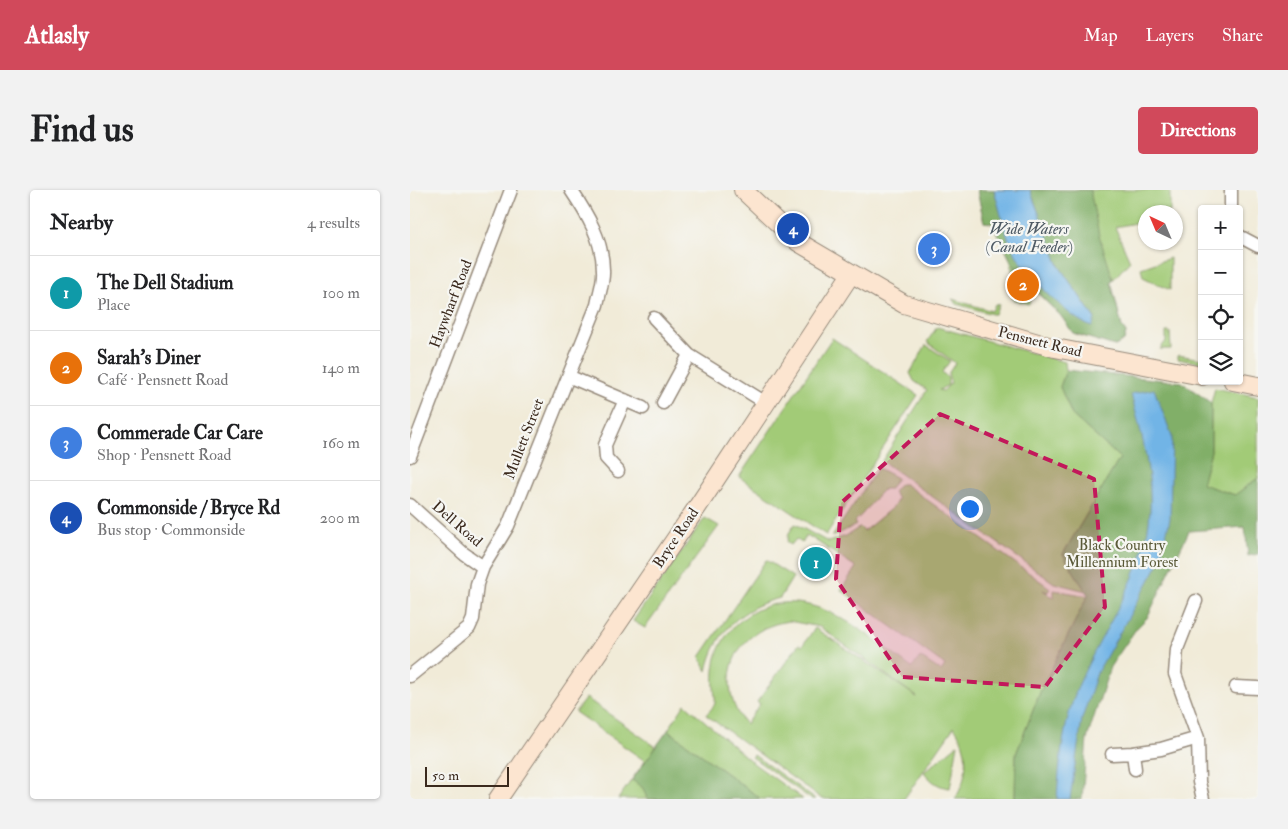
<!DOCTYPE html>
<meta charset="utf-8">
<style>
body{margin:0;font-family:"IM FELL Double Pica",serif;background:#f2f2f2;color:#202124}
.controls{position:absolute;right:15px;top:15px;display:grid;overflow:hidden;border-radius:5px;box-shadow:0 1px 4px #0004}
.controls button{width:45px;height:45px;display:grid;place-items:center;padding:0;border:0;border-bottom:1px solid #e0e0e0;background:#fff;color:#202124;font:25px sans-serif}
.compass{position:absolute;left:728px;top:15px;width:45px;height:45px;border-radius:50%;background:#fff;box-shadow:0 1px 4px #0004;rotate:316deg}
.scale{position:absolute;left:15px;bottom:12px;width:84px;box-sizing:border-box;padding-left:5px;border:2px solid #3b2a1e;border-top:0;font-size:14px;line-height:18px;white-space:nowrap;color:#3b2a1e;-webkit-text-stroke:4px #f6f6f2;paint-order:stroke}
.you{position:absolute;left:559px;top:318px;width:18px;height:18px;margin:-12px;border:4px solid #fff;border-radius:50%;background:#1a73e8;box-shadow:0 0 0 8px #1a73e833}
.badge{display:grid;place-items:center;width:32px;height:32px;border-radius:50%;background:#d1495b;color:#fff;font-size:16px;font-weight:700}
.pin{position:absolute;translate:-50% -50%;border:2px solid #fff;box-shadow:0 1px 5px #0006}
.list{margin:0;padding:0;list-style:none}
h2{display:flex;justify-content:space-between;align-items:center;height:65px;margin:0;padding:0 20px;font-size:21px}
h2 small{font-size:16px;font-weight:400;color:#757577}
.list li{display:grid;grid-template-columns:32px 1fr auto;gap:15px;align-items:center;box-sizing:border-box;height:75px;padding:0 20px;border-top:1px solid #e0e0e0}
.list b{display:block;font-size:19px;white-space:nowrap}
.list p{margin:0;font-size:16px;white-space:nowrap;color:#757577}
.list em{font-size:16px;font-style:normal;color:#757577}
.icon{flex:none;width:28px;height:28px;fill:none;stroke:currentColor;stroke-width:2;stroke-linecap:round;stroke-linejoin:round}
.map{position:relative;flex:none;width:848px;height:609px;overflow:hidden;border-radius:5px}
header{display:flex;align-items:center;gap:30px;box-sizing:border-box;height:70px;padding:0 25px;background:#d1495b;color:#fff}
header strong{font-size:24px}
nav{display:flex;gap:28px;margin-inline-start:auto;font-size:18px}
.intro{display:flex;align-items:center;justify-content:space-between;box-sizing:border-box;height:120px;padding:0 30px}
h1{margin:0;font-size:35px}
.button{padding:12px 22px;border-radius:5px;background:#d1495b;color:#fff;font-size:18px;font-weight:700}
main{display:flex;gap:30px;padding:0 30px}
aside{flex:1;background:#fff;border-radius:5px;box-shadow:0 1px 4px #0004}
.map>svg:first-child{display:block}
.green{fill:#a2cb77;stroke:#6e7a4a;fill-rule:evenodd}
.forest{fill:#81af68;stroke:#5e6c43}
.water{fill:#71b4e6;stroke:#566f82}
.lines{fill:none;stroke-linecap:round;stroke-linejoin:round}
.street-casing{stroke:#968a7b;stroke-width:15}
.secondary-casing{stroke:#968a7b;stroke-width:20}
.street{stroke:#fff;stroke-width:12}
.secondary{stroke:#fce5d0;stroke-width:18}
.marked{fill:#c2185b;fill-opacity:0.2;stroke:#c2185b;stroke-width:4;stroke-dasharray:10 6;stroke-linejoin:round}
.labels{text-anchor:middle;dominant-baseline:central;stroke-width:4.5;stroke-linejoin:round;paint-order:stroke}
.street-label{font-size:15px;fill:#3b2a1e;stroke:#f6f6f2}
.park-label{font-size:15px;fill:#5a5a39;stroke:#f6f6f2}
.water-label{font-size:16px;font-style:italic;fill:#4e5a64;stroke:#f6f6f2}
</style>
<header>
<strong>Atlasly</strong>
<nav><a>Map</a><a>Layers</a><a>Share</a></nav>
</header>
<div class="intro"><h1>Find us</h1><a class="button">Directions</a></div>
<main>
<aside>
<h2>Nearby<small>4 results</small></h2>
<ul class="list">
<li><span class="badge" style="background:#0f9aa8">1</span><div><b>The Dell Stadium</b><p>Place</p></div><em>100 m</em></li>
<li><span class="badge" style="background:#e8710a">2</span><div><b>Sarah's Diner</b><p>Café · Pensnett Road</p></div><em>140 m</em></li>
<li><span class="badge" style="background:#3f7fe0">3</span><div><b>Commerade Car Care</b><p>Shop · Pensnett Road</p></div><em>160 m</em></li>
<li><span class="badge" style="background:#1a4fb4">4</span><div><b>Commonside / Bryce Rd</b><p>Bus stop · Commonside</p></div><em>200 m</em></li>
</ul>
</aside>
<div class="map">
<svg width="848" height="609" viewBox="0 0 848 609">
<rect width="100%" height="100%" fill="#f6f6f2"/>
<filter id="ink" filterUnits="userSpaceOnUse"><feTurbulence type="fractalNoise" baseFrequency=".02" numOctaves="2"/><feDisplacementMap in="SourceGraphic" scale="10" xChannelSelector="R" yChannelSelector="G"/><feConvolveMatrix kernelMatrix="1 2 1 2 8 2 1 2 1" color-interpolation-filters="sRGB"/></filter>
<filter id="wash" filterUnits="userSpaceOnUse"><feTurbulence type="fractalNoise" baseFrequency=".0096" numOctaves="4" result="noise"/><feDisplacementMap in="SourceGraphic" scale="20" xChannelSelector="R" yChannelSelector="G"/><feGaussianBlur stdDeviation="1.12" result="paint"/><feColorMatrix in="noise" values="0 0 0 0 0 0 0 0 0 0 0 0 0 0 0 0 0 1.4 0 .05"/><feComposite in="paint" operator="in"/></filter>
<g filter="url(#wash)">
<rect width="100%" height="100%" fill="#f1ebd8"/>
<path class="green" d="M567 0H760V22H736L735 31 705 37 720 71 701 92 712 137 716 143 714 151 705 156 663 143 651 126 624 100 619 114 603 109V101L610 98 613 102 619 96 613 88 604 94 601 71 582 33 574 32Z
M760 68V100L733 87 731 78Z
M542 109 582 121 585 114 589 115 585 124H582L547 114Z
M527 137 655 172 656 180 650 197 662 225 710 268 653 364 676 401 644 393 472 271 517 200 504 191 500 183 516 155 540 171 532 182 538 188V195L529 200 533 201 541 193 538 184 545 173 517 152Z
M756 142H760L761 159H750L756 151Z
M422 148 508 205 416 345 329 287Z
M768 165 792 169V173L768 169Z
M805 198 848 207V288L825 305 792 294 801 261V213Z
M468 278 487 288 480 299H474C463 309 456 322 444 332L446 335 422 347Z
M490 294H495L640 398 638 402 633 400 644 408V400L678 406 631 500 606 564 605 609H545C559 587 560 558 544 537L494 609H412L296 525C298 522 304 517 305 513 306 509 304 502 304 498 303 482 304 467 312 453 319 439 333 427 347 420 404 393 459 447 502 478L510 467 531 481 535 475 431 400 446 377 397 345 392 353 386 349 381 355 377 352 379 343 385 334 418 352 436 346 450 337 454 341 484 316 488 309 483 302ZM379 431 410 437 507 507 405 438 392 456 389 454 347 512 350 514 336 534C328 526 323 514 321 503 314 464 342 436 379 431Z
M295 328 309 336 235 438 223 431Z
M356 370 383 387 370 408C332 417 305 442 297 481L290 467Z
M176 508 321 609H208L235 571 165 522Z
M275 514 343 573 393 609H351L258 540Z
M548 554 540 598C528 597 521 591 514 582Z
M344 565 405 609H401L342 567Z"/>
<path class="forest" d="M567 0H584L603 59 685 129 649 76 620 0H680L689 45 703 89 701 92 712 137 716 143 714 151 705 156 663 143 651 126 613 88 601 71 582 33 574 32Z
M656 180 772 192 801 213V261L792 294 825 305 848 288V364L838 366 835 337 779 341 737 428 726 439 700 477 677 549 672 609H605L606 564 631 500 678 405 653 364 710 268 662 225 650 197Z
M258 540 351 609H237L233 598 222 590Z"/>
<path class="water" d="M584 0H620L649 76 685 129 682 137C659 129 614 82 603 59 594 42 590 19 584 0Z
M744 199 762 246 760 329 749 373 687 483 672 529 660 609H647C649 572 654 529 669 494 693 437 737 384 740 320 742 280 731 242 721 204Z"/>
</g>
<g filter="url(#ink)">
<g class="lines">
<g class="street-casing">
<path id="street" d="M821 19V0
M829 46 848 56
M244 128 279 165 356 213
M158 186 233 218
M253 213 279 165
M0 266 101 0
M208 281 196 268 195 255 215 210
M0 315 53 363 73 377
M786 411 767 459 765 484 788 548 789 592 793 609
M0 486 59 438 63 429 67 394 73 377 98 336 187 115C189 104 194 91 193 80 193 50 177 24 161 0
M826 497 848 498
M702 564 723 563
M725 579 723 563 751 559 788 548"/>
</g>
<g class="secondary-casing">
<path id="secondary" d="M333 0 388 52 494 114 645 158 792 186
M823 191 848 196
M88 609 288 316 441 84"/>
</g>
<use href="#street" class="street"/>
<use href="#secondary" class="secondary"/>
</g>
</g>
<path class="marked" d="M530 224 684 289 695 417 635 497 492 487 426 389 431 313Z"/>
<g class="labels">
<g class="street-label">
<text transform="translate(41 114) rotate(-69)">Haywharf Road</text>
<text transform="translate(630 152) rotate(14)">Pensnett Road</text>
<text transform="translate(114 249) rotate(-69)">Mullett Street</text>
<text transform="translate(47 334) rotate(41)">Dell Road</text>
<text transform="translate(266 348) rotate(-56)">Bryce Road</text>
</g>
<g class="park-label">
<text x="712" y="355">Black Country<tspan x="712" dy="17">Millennium Forest</tspan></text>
</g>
<g class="water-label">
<text x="619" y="39">Wide Waters<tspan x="619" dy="18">(Canal Feeder)</tspan></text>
</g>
</g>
</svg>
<div class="controls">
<button>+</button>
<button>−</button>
<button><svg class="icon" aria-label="locate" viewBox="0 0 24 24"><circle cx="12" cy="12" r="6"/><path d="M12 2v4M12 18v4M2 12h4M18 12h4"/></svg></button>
<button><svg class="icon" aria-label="layers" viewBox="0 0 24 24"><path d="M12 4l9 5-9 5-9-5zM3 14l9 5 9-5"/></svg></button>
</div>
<svg class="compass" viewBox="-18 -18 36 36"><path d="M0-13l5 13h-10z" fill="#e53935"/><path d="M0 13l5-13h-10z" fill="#757577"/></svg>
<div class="scale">50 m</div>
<div class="you"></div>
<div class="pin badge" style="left:406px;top:373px;background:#0f9aa8">1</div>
<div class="pin badge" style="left:613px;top:95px;background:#e8710a">2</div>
<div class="pin badge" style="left:524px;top:59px;background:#3f7fe0">3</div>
<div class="pin badge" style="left:383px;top:39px;background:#1a4fb4">4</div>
</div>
</main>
